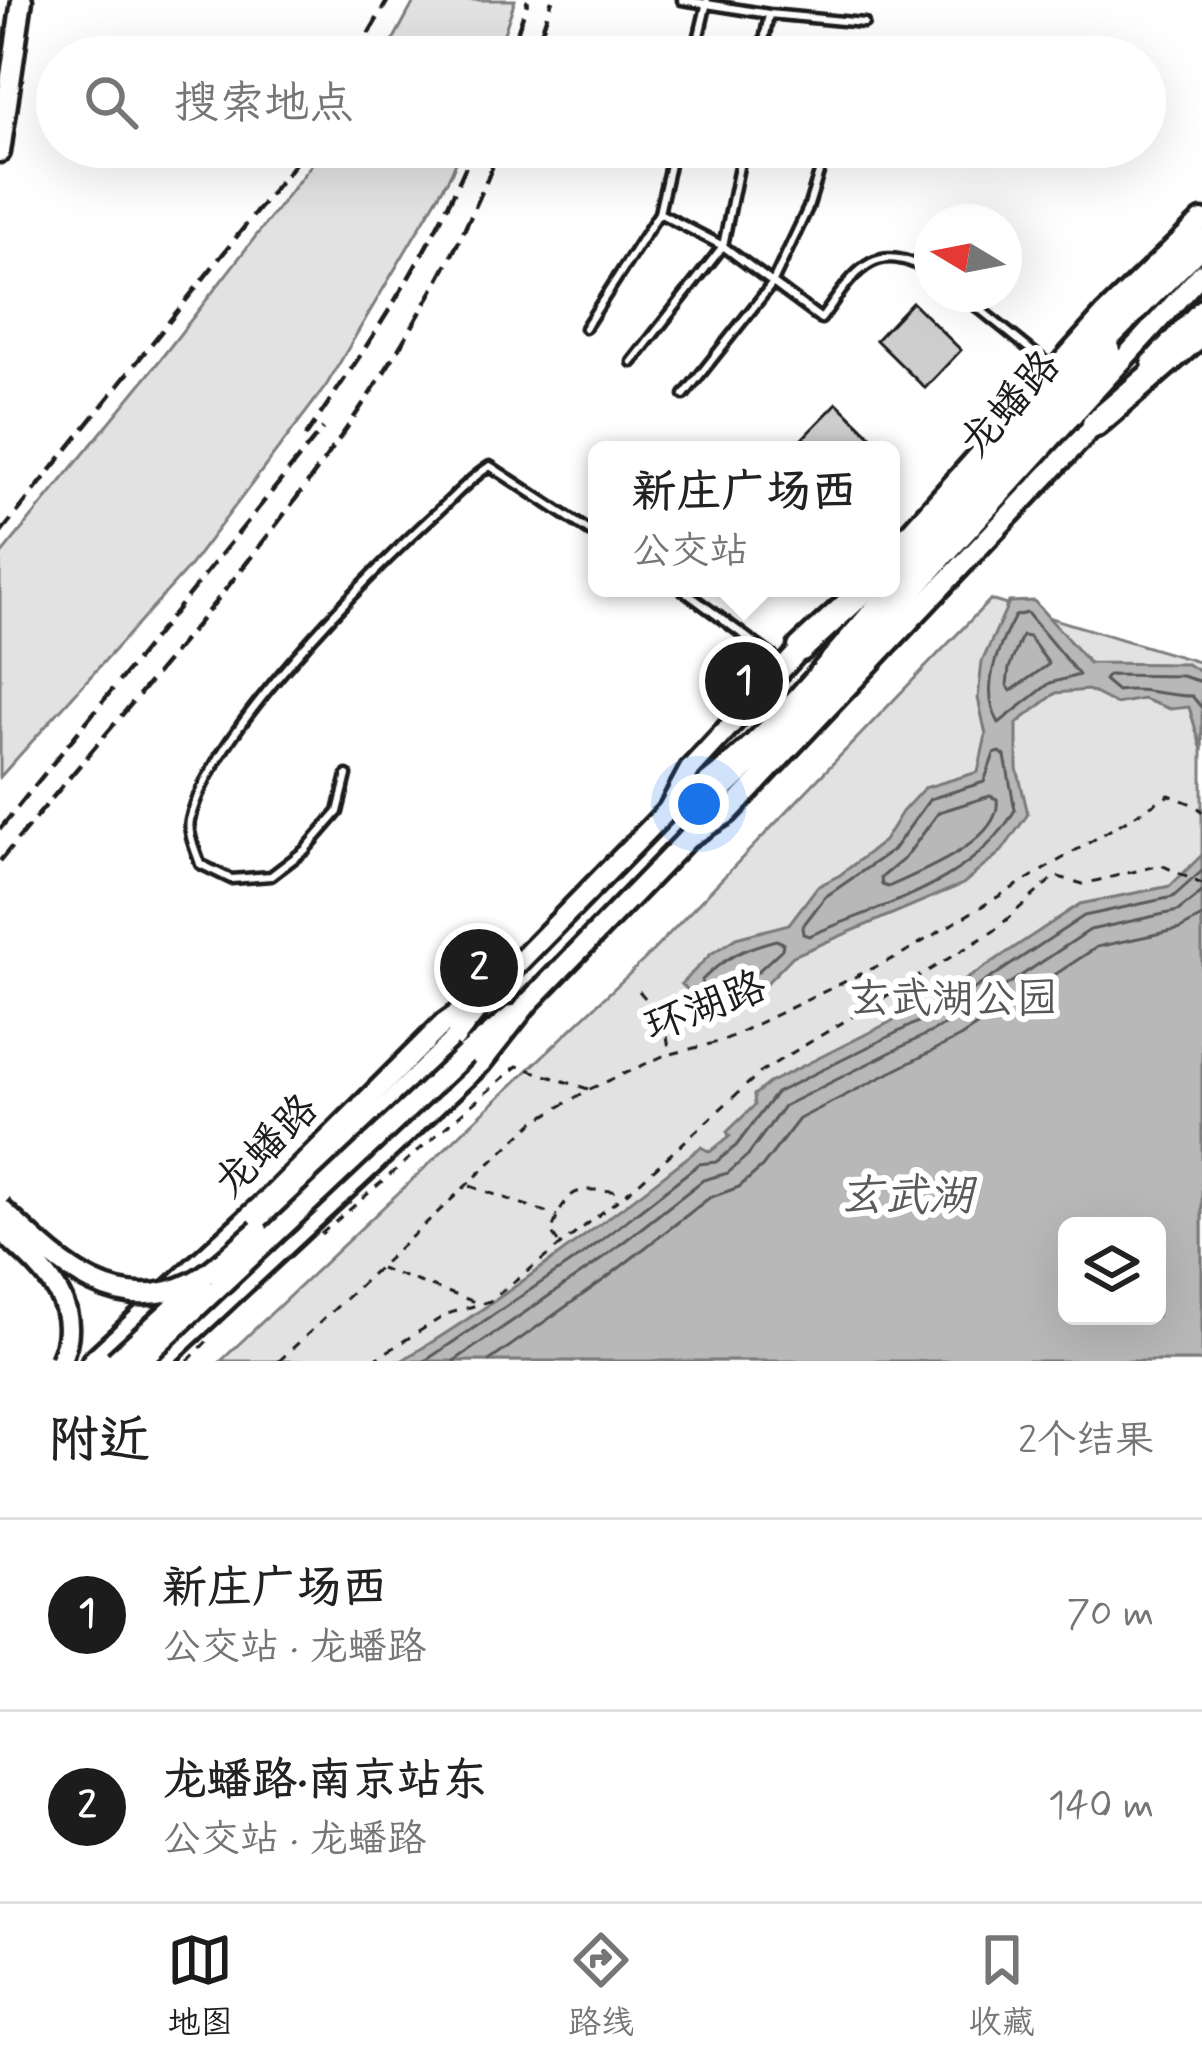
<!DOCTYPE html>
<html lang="zh">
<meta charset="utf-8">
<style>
body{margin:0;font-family:Mynerve,"LXGW WenKai TC",sans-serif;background:#f6f6f6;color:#222}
.controls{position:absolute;right:36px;bottom:36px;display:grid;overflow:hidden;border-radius:18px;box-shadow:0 12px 48px #0002}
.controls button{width:108px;height:108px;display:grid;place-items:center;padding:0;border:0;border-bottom:3px solid #e0e0e0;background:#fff;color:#222;font:60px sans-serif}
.compass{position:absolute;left:914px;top:204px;width:108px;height:108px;border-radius:50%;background:#fff;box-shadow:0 12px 48px #0002;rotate:280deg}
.you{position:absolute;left:699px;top:804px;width:42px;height:42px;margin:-30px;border:9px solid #fff;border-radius:50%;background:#1a73e8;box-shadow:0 0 0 18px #1a73e833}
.badge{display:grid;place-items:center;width:78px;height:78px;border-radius:50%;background:#1c1c1c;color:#fff;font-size:39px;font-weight:700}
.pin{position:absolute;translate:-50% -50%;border:6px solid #fff;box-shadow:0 3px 12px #0006}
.popup{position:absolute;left:588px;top:441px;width:312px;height:156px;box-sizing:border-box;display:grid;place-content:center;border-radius:18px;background:#fff;filter:drop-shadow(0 3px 9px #0005);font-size:39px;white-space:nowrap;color:#767676}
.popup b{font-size:45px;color:#222}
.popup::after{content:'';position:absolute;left:50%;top:100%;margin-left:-24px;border:24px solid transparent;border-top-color:#fff}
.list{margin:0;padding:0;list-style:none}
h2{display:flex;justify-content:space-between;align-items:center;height:156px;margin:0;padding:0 48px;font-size:51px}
h2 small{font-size:39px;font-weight:400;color:#767676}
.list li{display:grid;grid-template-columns:78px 1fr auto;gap:36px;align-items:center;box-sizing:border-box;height:192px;padding:0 48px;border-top:3px solid #e0e0e0}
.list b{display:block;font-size:45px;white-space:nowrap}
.list p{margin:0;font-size:39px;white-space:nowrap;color:#767676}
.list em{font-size:39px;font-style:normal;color:#767676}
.icon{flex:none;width:66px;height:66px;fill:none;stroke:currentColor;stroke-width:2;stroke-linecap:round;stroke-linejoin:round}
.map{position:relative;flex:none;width:1202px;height:1361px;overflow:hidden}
.search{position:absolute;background:#fff;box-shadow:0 12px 48px #0002;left:36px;right:36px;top:36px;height:132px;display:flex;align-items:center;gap:30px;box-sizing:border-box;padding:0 42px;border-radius:66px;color:#767676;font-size:45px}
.sheet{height:540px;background:#fff}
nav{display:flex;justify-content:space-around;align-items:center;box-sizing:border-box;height:168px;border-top:3px solid #e0e0e0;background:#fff;font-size:33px;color:#767676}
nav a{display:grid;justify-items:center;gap:6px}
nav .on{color:#1c1c1c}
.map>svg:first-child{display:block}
.green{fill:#e2e2e2;stroke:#7f7f7f;stroke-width:3;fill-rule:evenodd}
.water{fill:#b8b8b8;stroke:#7a7a7a;stroke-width:3;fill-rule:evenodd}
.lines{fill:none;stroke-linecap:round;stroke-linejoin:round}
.shore{stroke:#5a5a5a;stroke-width:3}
.building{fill:#cecece;stroke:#1c1c1c;stroke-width:3}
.lane-casing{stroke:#1c1c1c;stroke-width:15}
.secondary-casing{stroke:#1c1c1c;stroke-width:27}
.primary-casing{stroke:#1c1c1c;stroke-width:27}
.highway-casing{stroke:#1c1c1c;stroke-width:33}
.path{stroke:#1c1c1c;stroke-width:3;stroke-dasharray:9 9;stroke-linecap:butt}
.lane{stroke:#fff;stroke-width:6}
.secondary{stroke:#fff;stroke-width:18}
.primary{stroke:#fff;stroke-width:18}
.highway{stroke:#fff;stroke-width:24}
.rail{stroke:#1c1c1c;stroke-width:4.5;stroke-dasharray:18 9;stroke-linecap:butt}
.secondary-bridge-casing{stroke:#1c1c1c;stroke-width:27;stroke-linecap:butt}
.secondary-bridge{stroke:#fff;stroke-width:18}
.labels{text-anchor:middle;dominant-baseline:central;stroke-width:12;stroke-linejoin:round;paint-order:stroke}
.street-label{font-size:42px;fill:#1c1c1c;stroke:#fff}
.park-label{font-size:42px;fill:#575757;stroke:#fff}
.water-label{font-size:45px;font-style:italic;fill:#5a5a5a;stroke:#fff}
</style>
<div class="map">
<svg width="1202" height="1361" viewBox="0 0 1202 1361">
<rect width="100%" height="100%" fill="#fff"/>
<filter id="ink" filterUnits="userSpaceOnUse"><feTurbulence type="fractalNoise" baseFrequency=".00833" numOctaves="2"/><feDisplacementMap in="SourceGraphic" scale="24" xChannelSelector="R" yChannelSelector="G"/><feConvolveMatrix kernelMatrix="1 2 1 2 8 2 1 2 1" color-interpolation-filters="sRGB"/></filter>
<g filter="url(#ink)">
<path class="green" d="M415 0H515L496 57H384Z
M325 147H462L451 174 326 386 189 567 0 777V556L149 374Z
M990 600 1202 663V1361H221L644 960ZM1067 1226H1157V1316H1067Z"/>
<path class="water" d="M1034 601 1089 663 1187 664 1202 673V750L1189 707 1170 709 1143 699 1116 704 1088 690 1056 693 1017 723V768L1028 814 1002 851 963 884 793 956 756 994 722 1019 681 984 711 954 736 938 789 924 817 887 840 875 884 841 902 812 924 788 978 772 986 735 978 698 982 662 1009 602Z
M1202 855V1361H401C507 1298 603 1222 701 1147L710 1152 730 1136 727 1132 755 1105 754 1095 769 1083 938 998 1080 904 1170 886ZM1067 1226H1157V1316H1067Z"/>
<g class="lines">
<path class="shore" d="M1027 613 1079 675 1050 683 999 723C979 690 998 647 1015 616Z
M1022 636 1029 637 1049 664 1011 691 1007 685 1009 668Z
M1202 682 1182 676 1108 675 1104 680 1117 691C1145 687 1165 696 1192 696L1202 708
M1000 752 1005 756 1015 810C973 884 883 904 809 936L803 934 802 927 825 897 893 850 930 799 984 782 994 754Z
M990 796 997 799C1003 841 918 873 888 887L882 885 881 878 905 858 939 812Z
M776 940 783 943 782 949 726 1001H719L702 987V980C725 957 745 948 776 940Z
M425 1361 585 1253 699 1164 716 1162 736 1146 776 1093 944 1009 1084 916 1173 897 1202 871
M454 1361 594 1265 703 1180 728 1173 748 1155 784 1106 951 1022 1090 930 1178 911 1202 892
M489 1361 605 1279 709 1198 739 1187 762 1167 799 1119 960 1037 1097 947 1180 929 1202 917"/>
</g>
<path class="building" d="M912 302 961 350 925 388 876 340Z
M837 403 885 450H812L801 440Z"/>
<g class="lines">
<g class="lane-casing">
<path id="lane" d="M682 0 769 14 864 23
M694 57 707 2
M761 57 769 14
M659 213 723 246 821 319C854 274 873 236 932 273
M961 294 1053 368
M585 328 659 213 674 147
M632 362 723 246 743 147
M684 395 772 284 808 208 827 147
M680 588 783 664
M347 775 338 812 305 850 271 876 231 879 200 864C196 851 187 833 190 820 210 734 368 575 435 514 454 497 469 479 490 466L597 536"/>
</g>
<g class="secondary-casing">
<path id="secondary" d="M0 152 22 0
M1152 362 1202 309
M902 541 1104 315 1202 220
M668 810 690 769 809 640
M689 837 728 813 1101 418
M466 1054 513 1015
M258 1230 451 1043 488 996"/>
</g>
<g class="primary-casing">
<path id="primary" d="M92 1361 266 1201 443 1024 495 987 668 810C755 759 828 661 894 586 965 506 1038 429 1110 350
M161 1361 481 1063 529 1002 689 837 715 798 834 683 943 557 1202 273"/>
</g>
<g class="highway-casing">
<path id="highway" d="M1095 424 1202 332
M891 565 930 529 1059 385 1202 242
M801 648 866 588"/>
</g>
<path class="path" d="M639 991C656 1010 668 1026 669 1052
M470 1186 557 1216
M321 1234 517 1066 588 1089
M558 1242 551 1232C570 1185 573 1188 623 1192
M380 1268 478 1303
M188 1361 209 1339
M279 1361 534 1122 590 1089 663 1056 722 1041 900 955 1169 795 1197 806 1202 812
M372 1361 447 1314 490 1301 638 1184 762 1071 994 931 1055 876 1083 884 1161 865 1202 884"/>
<use href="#lane" class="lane"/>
<use href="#secondary" class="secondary"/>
<use href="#primary" class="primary"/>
<use href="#highway" class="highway"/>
<path class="rail" d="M355 57 388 0
M509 57 528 0
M533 57 552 0
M305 437C368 346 432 250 474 147
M0 534 308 147
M0 829 323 428
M0 861C175 647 402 407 500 147"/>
<g class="secondary-bridge-casing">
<path id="secondary-bridge" d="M0 1208C53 1257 112 1322 193 1282 216 1270 238 1246 258 1230
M0 1230C38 1265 88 1303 60 1361
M115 1361 201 1282
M140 1361 466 1054"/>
</g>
<use href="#secondary-bridge" class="secondary-bridge"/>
</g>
</g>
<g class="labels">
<g class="street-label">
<text transform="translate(1011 405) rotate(-48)">龙蟠路</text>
<text transform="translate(706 1008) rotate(-21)">环湖路</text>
<text transform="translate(267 1147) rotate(-45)">龙蟠路</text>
</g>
<g class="park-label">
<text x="953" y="1000">玄武湖公园</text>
</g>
<g class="water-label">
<text x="906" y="1197">玄武湖</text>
</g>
</g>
</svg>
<div class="controls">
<button><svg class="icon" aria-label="layers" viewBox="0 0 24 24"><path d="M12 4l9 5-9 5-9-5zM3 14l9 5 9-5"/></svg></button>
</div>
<svg class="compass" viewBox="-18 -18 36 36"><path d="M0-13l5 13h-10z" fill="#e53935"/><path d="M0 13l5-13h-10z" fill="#767676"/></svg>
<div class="you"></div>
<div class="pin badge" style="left:744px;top:681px">1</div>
<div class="popup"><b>新庄广场西</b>公交站</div>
<div class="pin badge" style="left:479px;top:968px">2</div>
<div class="search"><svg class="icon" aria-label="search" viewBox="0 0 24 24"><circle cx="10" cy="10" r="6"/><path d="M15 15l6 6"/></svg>搜索地点</div>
</div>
<section class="sheet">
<h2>附近<small>2个结果</small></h2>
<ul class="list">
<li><span class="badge">1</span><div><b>新庄广场西</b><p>公交站 · 龙蟠路</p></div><em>70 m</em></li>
<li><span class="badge">2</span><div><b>龙蟠路·南京站东</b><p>公交站 · 龙蟠路</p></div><em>140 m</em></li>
</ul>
</section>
<nav>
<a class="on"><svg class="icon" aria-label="map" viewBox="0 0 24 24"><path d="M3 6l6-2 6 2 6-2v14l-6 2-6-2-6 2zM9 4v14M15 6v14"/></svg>地图</a>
<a><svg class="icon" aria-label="directions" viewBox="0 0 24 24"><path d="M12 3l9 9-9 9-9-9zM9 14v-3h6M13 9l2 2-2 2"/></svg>路线</a>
<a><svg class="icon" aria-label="saved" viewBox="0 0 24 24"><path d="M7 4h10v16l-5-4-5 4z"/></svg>收藏</a>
</nav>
